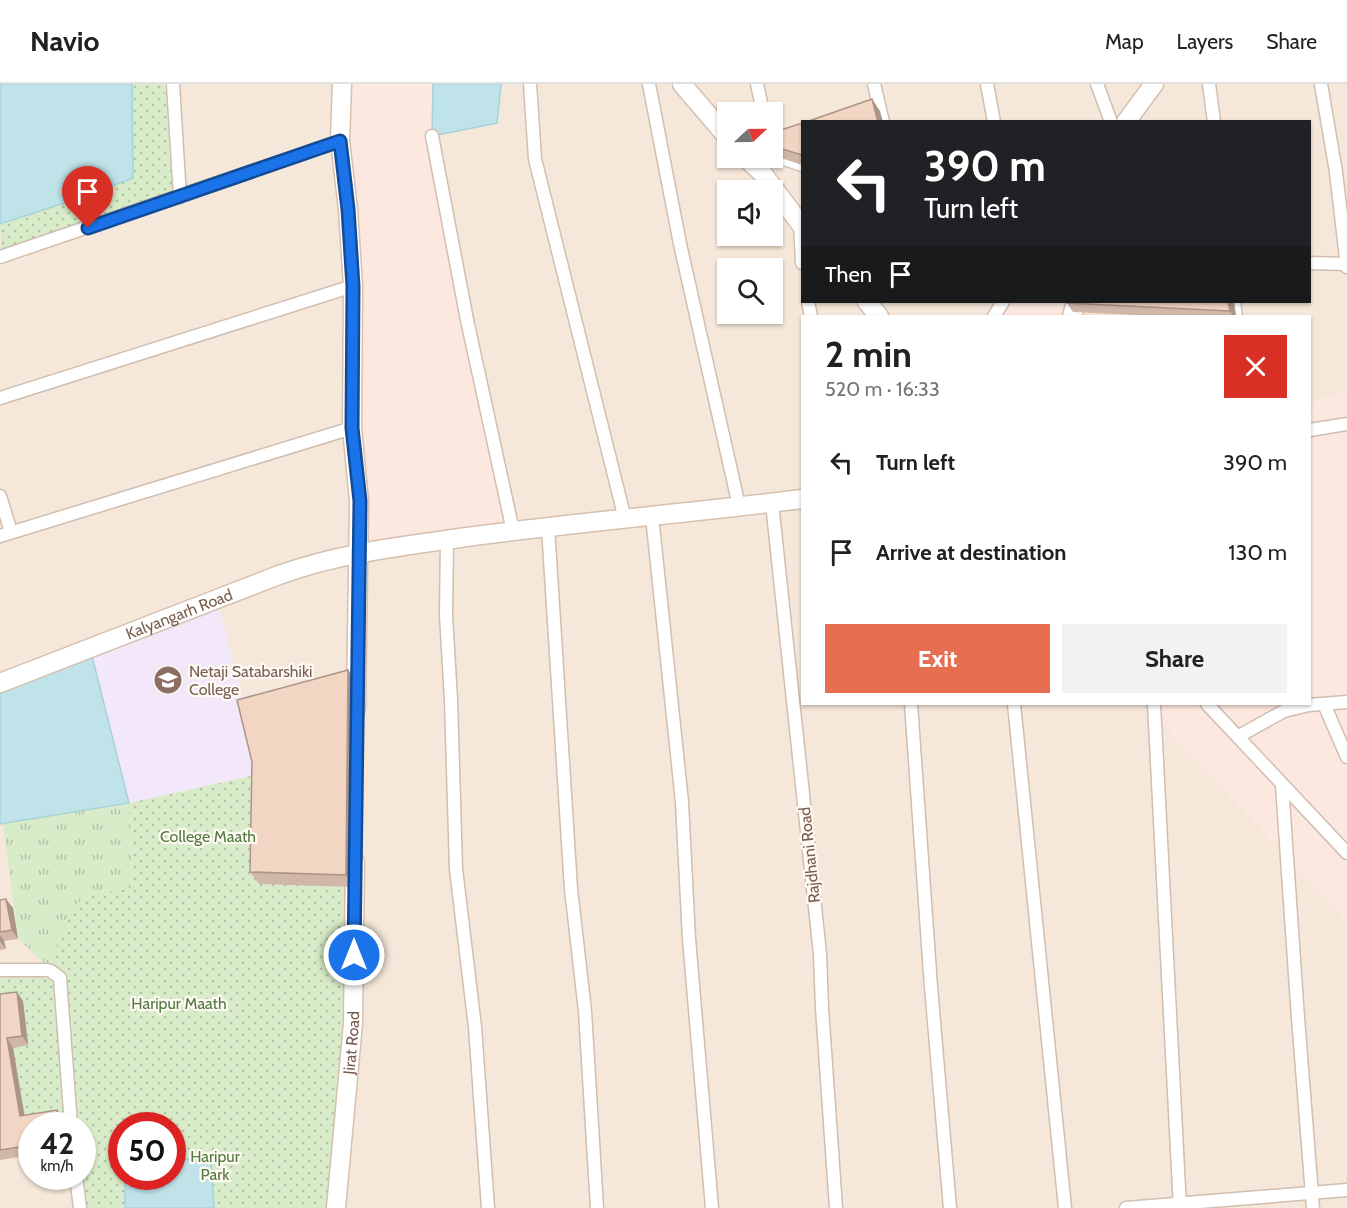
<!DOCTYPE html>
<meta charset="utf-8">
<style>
body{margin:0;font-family:Cabin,sans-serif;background:#f2f2f2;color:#202124;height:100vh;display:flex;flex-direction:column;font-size:22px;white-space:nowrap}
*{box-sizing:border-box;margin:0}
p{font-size:20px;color:#757577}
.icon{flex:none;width:33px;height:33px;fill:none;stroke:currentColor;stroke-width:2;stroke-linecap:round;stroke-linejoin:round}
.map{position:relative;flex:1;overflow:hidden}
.sheet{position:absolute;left:801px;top:231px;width:510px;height:390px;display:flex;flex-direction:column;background:#fff;border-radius:0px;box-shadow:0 2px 4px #0004}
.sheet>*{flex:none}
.hud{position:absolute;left:801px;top:36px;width:510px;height:183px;border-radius:0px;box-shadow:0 2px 4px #0004;background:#202124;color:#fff;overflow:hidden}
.needle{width:39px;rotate:68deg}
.tools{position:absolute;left:717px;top:18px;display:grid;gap:12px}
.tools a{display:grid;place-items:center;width:66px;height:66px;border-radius:0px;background:#fff;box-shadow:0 2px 4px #0004;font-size:30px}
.speed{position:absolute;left:18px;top:1028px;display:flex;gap:12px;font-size:30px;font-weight:700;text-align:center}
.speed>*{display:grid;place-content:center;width:78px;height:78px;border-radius:50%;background:#fff;box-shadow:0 2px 4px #0004;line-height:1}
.speed small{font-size:15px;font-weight:400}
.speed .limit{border:9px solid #d22;background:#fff;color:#111}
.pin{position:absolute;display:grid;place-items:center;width:51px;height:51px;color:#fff;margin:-62px -26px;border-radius:50% 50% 50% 0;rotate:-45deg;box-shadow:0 0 6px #0007}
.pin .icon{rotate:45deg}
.me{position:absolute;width:66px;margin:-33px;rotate:0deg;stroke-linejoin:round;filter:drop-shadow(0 0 4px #0008)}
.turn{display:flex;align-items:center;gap:21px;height:126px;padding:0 24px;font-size:27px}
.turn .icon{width:78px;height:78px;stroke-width:2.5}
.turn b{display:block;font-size:42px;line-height:51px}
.then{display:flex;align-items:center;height:57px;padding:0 24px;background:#0003;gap:12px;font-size:22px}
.round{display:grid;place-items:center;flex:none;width:63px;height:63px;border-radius:0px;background:#f2f2f2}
.summary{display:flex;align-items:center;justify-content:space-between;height:102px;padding:0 24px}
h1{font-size:36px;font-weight:800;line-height:45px}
.action{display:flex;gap:12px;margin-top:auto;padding:12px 24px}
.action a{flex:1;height:69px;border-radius:0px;background:#e76f51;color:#fff;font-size:24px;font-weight:800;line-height:69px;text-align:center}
.action a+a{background:#f2f2f2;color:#202124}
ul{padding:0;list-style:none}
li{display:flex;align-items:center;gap:18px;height:90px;padding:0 24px}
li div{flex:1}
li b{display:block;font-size:22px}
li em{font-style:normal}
header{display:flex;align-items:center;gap:36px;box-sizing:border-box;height:84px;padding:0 30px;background:#fff;border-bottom:2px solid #e0e0e0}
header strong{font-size:28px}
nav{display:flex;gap:33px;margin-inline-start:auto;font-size:21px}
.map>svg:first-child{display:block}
.residential{fill:#f5e8da;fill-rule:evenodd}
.commercial{fill:#fde8e0}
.education{fill:#f3e8fa}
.grass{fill:url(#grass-tufts)}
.park{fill:url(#park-dots);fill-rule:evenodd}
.water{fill:#bfe3e8;stroke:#a5d3da;stroke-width:1.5}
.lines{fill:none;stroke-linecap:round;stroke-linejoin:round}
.street-casing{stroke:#d1beb0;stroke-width:15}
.secondary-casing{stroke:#d6c0b0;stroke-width:21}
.street{stroke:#fff;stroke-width:12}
.secondary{stroke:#fff;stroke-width:18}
.wall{fill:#d1b7a8}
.shaded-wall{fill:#aa9588}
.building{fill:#f3d5c3;stroke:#aa9588;stroke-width:1.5}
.route-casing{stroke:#114b97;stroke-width:15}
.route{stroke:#1a73e8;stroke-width:10}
.labels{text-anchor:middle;stroke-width:4.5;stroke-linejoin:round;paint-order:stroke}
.street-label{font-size:16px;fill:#7a5c4d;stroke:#fffaf3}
.education-label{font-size:16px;fill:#785e54;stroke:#fffaf3;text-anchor:start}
.park-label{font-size:16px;fill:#537a41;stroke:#fffaf3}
</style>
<header>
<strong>Navio</strong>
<nav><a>Map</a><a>Layers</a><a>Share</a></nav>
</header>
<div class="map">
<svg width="1347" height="1124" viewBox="0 0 1347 1124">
<defs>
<pattern id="grass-tufts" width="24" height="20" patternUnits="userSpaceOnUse" patternTransform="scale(1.5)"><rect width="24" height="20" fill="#d8ecc9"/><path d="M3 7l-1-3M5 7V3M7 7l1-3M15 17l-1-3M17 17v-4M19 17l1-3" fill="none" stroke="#b4c2a5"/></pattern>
<pattern id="park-dots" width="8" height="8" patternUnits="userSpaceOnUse" patternTransform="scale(1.5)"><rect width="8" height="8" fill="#d8ecc9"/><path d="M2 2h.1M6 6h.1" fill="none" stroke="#b4c2a5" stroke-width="1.8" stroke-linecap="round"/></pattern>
</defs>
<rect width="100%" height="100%" fill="#fdf6ec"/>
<!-- residential -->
<path class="residential" d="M0,0H1347V1124H0ZM728,28H772V74H728ZM802,38H1310V218H802ZM728,106H772V152H728ZM728,184H772V230H728ZM802,232H1310V620H802ZM32,1041H82V1092H32ZM122,1041H172V1092H122Z"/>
<!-- commercial -->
<g class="commercial">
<polygon points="341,0 433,0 432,52 513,447 359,469"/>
<polygon points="1003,218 1076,218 1072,232 994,232"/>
<polygon points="1347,308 1347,848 1346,837 1180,659 1147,620 1310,620 1310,318"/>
</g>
<!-- education -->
<polygon class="education" points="217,514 261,690 129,719 90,564"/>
<!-- grass -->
<polygon class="grass" points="129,719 132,804 100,809 67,835 53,875 56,890 18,855 3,740"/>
<!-- park -->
<g class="park">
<polygon points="132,0 165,0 173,113 2,172 0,140 80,114 133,94"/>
<path d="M261,690L354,803L336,1124H80L76,1092H82V1041H71L70,1035L26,1042L13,964L0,920V886L55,889C52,872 55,869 61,853C65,843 66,831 74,823C87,808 113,807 132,804L129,719ZM122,1041H172V1092H122Z"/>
</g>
<!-- water -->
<g class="water">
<polygon points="0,0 132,0 133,94 80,114 0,140"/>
<polygon points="433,0 501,0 497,39 432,52"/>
<polygon points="90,564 129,719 0,740 0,599"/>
<polygon points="173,1075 211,1076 214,1124 125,1124 125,1092 172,1092"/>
</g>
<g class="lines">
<!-- street casing -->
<g class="street-casing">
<g id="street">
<polyline points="173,0 180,113"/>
<polyline points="530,0 535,75 625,435"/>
<polyline points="649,0 680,160 739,422"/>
<polyline points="757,0 763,28"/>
<polyline points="874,0 883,38"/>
<polyline points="987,0 994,38"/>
<polyline points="1097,0 1111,38"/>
<polyline points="1209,0 1214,38"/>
<polyline points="1321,0 1336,88 1347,183"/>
<polyline points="432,52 467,236 513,447"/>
<polyline points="772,71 802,81"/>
<polyline points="800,138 802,179"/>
<polyline points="0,173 340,57"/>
<polyline points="1310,179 1347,180"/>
<polyline points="808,218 811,232"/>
<polyline points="1234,218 1236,232"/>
<polyline points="994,232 1003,218"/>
<polyline points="0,314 353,202"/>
<polyline points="1310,346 1347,340"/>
<polyline points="0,412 11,448"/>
<polyline points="772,419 820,870 822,924 836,1124"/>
<polyline points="652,432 682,718 689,855 712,1124"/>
<polyline points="548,443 571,805 585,927 597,1124"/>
<polyline points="0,452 352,344"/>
<polyline points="447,456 446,531 451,616 456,785 475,943 488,1124"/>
<polyline points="911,620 931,903 950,1124"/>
<polyline points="1014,620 1065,1124"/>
<polyline points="1154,620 1180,1124"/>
<polyline points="1207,620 1347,769"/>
<polyline points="1324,620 1347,673"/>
<polyline points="1239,652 1284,627 1309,621 1347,618"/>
<polyline points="1282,701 1298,934 1313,1124"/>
<polyline points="0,886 47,886 51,887 60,894 71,1041"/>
<polyline points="76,1092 80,1124"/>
<polyline points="1126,1124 1347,1106"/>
</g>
</g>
<!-- secondary casing -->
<g class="secondary-casing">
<g id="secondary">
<polyline points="342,0 340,57 348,125 353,202 352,344 359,417 356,624"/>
<polyline points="682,0 728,54"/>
<polyline points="1126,38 1154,0"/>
<polyline points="746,74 763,90 802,142"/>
<polyline points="867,218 879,232"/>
<polyline points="1072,232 1076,218"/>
<path id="s1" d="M0,599L279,491C340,469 403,462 467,453C578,438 691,429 802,415"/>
<path id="s2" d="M336,1124L353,939L355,778"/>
</g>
</g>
<!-- street -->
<use href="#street" class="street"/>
<!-- secondary -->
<use href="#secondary" class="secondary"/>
</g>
<!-- wall -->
<g class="wall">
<polygon points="802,39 802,81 772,71 772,49"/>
<polygon points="1067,218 1234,218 1236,232 1158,232 1073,228 1067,219"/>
<polygon points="348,586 357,598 354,803 259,800 250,788"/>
<polygon points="0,816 13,824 18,855 4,857 6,865 0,866"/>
<polygon points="0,910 23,917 28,961 13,964 25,1032 64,1035 65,1041 32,1041 32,1071 0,1076"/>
</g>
<!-- shaded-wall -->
<g class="shaded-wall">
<polygon points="872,15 880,27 883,38 878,38"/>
<polygon points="1228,218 1234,218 1236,232 1233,232 1230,227"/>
<polygon points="348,586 357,598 354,803 346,791"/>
<polygon points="6,815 13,824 18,855 12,846"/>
<polygon points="0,851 4,857 6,865 0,857"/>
<polygon points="17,908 23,917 28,961 22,952"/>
<polygon points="7,954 13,964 26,1042 20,1032"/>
<polygon points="57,1026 64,1035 65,1041 60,1041"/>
</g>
<!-- building -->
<g class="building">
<polygon points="872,15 878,38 806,38"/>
<polygon points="802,39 802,71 772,62 772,49"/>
<polygon points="1067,218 1228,218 1230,227 1067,219"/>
<polygon points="348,586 346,791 250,788 252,678 237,616"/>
<polygon points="6,815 12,846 0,848 0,816"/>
<polygon points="17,908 22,952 7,954 20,1032 57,1026 60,1041 32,1041 32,1061 0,1066 0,910"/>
</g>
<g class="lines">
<!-- route casing -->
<g class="route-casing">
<polyline id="route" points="88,144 340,57 348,125 353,202 352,344 360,417 354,871"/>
</g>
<!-- route -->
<use href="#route" class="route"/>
</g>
<!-- icons -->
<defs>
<g id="university-disc" transform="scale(1.5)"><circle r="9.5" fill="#8d6e63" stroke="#fffaf3"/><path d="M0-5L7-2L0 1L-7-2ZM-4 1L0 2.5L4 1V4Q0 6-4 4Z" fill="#fff"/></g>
</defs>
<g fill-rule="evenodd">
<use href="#university-disc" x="168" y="596"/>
</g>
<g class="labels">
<!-- street labels -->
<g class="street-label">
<text dy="6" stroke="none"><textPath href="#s1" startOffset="192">Kalyangarh Road</textPath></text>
<text transform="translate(809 771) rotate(-96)" y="6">Rajdhani Road</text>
<text dy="6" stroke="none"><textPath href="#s2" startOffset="166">Jirat Road</textPath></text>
</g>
<!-- education labels -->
<g class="education-label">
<text x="189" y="593">Netaji Satabarshiki<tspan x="189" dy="18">College</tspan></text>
</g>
<!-- park labels -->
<g class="park-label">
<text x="208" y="758">College Maath</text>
<text x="179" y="925">Haripur Maath</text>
<text x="215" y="1078">Haripur<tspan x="215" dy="18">Park</tspan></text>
</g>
</g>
</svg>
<div class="tools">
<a><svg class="needle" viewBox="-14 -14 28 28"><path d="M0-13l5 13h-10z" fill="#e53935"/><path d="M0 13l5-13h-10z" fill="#757577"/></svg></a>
<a><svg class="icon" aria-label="sound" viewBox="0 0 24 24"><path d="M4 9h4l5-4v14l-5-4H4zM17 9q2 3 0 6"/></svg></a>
<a><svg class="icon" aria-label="search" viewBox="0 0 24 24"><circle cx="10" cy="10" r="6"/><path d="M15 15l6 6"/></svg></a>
</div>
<div class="speed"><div>42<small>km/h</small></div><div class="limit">50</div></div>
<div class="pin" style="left:88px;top:144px;background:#d93025"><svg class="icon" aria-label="arrive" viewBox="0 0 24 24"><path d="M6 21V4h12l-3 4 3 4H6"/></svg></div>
<svg class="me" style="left:354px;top:871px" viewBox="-20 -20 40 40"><circle r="17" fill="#1a73e8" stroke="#fff" stroke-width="3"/><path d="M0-11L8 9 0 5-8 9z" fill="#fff"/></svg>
<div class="hud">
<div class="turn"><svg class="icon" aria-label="left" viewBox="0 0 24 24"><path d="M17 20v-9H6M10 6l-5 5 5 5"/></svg><div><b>390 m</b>Turn left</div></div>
<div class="then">Then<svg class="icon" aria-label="arrive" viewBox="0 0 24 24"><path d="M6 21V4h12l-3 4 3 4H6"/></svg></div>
</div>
<section class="sheet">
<div class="summary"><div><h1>2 min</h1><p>520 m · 16:33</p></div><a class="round" style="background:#d93025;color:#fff"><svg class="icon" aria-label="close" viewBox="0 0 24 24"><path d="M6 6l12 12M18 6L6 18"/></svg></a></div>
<ul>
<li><svg class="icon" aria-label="left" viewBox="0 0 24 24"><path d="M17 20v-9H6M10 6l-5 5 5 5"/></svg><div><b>Turn left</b></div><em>390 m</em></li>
<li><svg class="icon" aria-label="arrive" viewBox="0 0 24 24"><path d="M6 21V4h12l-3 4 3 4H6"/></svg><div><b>Arrive at destination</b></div><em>130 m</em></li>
</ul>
<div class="action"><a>Exit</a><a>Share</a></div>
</section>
</div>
